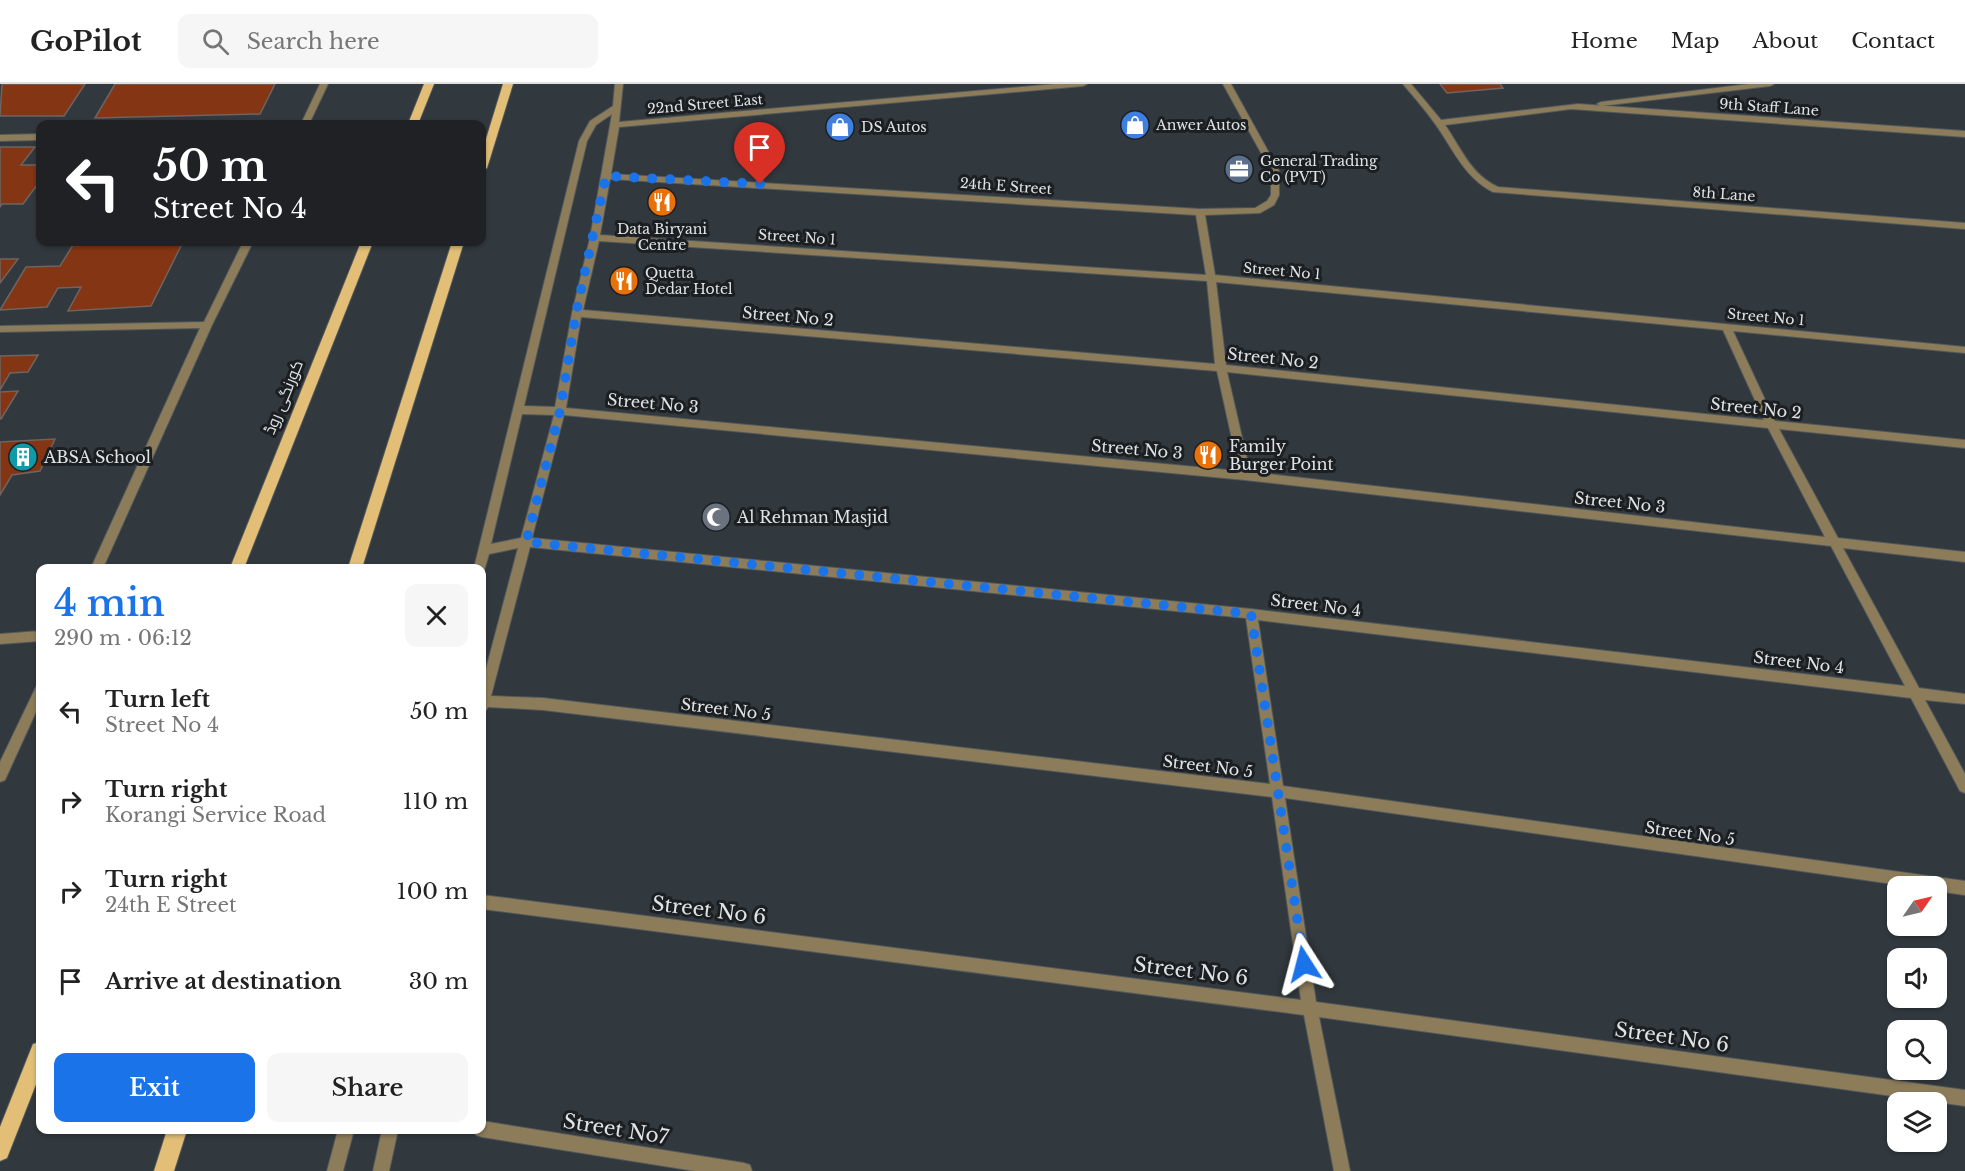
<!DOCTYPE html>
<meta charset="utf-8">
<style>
body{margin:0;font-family:"Libre Baskerville",Cairo,serif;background:#f6f6f6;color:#222;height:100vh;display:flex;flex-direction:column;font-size:22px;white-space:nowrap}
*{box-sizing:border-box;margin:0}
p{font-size:20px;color:#767676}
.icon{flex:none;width:33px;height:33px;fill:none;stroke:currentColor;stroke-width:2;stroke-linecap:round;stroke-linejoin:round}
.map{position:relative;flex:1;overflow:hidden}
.sheet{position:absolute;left:36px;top:480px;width:450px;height:570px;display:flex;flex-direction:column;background:#fff;border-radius:12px;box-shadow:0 2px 4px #0004}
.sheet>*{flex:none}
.banner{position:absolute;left:36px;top:36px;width:450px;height:126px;border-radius:12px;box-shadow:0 2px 4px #0004;background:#202124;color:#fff;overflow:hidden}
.needle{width:39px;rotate:56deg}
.fabs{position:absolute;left:1887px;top:792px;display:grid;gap:12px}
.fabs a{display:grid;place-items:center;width:60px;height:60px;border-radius:12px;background:#fff;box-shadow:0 2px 4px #0004;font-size:30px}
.pin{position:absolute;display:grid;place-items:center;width:51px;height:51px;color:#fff;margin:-62px -26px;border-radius:50% 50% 50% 0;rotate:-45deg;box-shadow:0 0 6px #0007}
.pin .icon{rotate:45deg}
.me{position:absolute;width:66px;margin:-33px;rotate:351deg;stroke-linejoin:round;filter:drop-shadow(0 0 4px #0008)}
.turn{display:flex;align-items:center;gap:21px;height:126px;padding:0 18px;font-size:27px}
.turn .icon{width:78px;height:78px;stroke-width:2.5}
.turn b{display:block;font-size:42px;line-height:51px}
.round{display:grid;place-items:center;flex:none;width:63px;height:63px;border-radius:12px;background:#f6f6f6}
.head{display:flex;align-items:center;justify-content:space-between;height:102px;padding:0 18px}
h1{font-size:36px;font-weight:600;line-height:45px;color:#1a73e8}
.cta{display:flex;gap:12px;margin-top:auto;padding:12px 18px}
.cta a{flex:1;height:69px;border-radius:12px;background:#1a73e8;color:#fff;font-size:24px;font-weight:600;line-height:69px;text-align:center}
.cta a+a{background:#f6f6f6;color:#222}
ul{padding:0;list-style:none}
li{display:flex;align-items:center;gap:18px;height:90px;padding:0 18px}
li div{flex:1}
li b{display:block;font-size:22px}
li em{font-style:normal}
header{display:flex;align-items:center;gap:36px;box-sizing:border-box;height:84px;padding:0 30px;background:#fff;border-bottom:2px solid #e0e0e0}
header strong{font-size:28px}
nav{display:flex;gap:33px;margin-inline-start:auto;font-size:21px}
.search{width:420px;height:54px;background:#f6f6f6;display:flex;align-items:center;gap:15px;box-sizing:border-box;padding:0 21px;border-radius:12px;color:#767676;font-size:22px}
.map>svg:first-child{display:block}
.building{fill:#843513;stroke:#6e6461;stroke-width:1.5}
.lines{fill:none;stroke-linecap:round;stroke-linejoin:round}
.street-casing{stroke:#51585c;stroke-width:2}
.primary-casing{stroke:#51585c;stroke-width:2}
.street{fill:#8d7c5a;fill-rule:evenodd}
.primary{fill:#e3be76;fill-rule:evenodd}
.route{stroke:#1a73e8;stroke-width:10;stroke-dasharray:0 18}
.labels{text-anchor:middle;stroke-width:6;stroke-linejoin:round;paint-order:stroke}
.far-street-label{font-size:14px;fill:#dfe3e6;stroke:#1c1f22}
.far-poi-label{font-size:14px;fill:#dfe3e6;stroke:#1c1f22;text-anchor:start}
.street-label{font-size:16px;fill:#dfe3e6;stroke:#1c1f22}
.poi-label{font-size:16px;fill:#dfe3e6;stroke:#1c1f22;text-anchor:start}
.near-street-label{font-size:20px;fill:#dfe3e6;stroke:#1c1f22}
</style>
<header>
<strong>GoPilot</strong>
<div class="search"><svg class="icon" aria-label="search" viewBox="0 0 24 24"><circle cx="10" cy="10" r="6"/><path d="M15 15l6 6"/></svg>Search here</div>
<nav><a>Home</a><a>Map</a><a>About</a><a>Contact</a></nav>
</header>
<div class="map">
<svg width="1965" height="1087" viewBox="0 0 1965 1087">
<rect width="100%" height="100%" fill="#32393e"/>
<!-- building -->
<g class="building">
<polygon points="2,0 85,0 64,32 0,32"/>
<polygon points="115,0 275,0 260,30 95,34"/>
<polygon points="1440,0 1500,0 1503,4 1447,9"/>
<polygon points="0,63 35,63 21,81 40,81 40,101 37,101 23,120 2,120 0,123"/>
<polygon points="95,158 183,158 151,222 68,227 81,203 58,204 47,223 0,226 26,183 60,182 73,161 94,160"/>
<polygon points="0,175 18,175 0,199"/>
<polygon points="38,271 28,288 10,289 0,306 0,272"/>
<polygon points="18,307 1,335 0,335 0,308"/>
<polygon points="55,355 40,387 12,391 0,411 0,358"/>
</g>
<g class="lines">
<!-- street casing -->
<g class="street-casing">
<g id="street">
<polygon points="320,0 328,0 309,40 301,40"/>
<path d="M615,0H623L619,38L1055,0H1087L1083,2L619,43L611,90L1200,125L1255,124L1267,117L1271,111V87L1223,0H1231L1279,87V111L1274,121L1260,129L1205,131L1215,191L1965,263V269L1733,247L1775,337L1965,356V364L1779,345L1838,454L1965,468V478L1843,464L1919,604L1965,610V620L1925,616L1965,690V709L1960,707L1911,614L1258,536L1283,702L1965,797V811L1936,807V802H1907L1285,714L1316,918L1965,1006V1022L1319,933L1350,1087H1334L1304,931L482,825V811L1301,916L1272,713L543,626L488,623L486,626L482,627V600L518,464L489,470L484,487L482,488V484H474L579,57L590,37L613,22ZM612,30L590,154L572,229L555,323L524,322L587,57L596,41ZM610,95L1196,131L1206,191L600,151ZM599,157L1207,197L1215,280L583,226ZM1216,198L1723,246L1764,336L1226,281ZM581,233L1217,287L1239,387L566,324ZM1227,288L1768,344L1825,453L1250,388ZM522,330L554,331L521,454L491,460ZM564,331L1245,396L1831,462L1905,602L1251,525L532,454ZM530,463L1246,534L1270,700L543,614L491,612Z"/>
<path d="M1403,0H1411L1441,36L1578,20L1965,47V53L1571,25L1445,41C1461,64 1471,91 1498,103L1965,139V145L1493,108C1463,93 1452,62 1433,37C1424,24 1413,12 1403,0Z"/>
<polygon points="1749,0 1774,0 1770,2 1601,22 1597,20 1601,18"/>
<polygon points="40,50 40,56 0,57 0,51"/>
<polygon points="243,158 253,158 212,241 103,484 91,484 200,244 0,248 0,242 204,238"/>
<polygon points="40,547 40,557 0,560 0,550"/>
<polygon points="40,602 40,619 5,696 0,698 0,678 36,603"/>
<polygon points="482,1037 744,1079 750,1081 752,1087 695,1087 482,1053 476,1051 474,1046 482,1046"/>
<polygon points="338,1046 354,1046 343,1087 327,1087"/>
<polygon points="382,1046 398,1046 389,1087 373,1087"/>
</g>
</g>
<!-- primary casing -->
<g class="primary-casing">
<g id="primary">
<polygon points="424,0 434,0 418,40 408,40"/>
<polygon points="503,0 513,0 487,84 482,87 482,68"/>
<polygon points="361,158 373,158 244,484 230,484"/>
<polygon points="452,158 464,158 362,484 348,484"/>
<polygon points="40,958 40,990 7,1074 0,1077 0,1043 33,960"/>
<polygon points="167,1046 187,1046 174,1087 154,1087"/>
</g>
</g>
<!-- street -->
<use href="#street" class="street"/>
<!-- primary -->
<use href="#primary" class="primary"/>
</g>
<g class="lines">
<!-- route -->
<polyline class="route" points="760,100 606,92 576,229 560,327 526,458 1251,530 1304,880"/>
</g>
<!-- icons -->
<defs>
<g id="shop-disc" transform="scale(1.5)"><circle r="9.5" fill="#3f7fe0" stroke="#1c1f22"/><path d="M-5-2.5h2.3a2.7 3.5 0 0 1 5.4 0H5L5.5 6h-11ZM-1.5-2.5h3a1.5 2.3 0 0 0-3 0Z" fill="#fff"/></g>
<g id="office-disc" transform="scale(1.5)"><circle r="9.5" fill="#5c6f8a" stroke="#1c1f22"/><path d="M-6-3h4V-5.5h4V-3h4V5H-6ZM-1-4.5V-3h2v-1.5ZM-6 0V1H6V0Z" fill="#fff"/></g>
<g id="restaurant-disc" transform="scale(1.5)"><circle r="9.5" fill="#e8710a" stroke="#1c1f22"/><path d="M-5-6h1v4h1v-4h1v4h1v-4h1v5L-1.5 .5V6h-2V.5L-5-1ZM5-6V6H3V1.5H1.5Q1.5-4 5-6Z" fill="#fff"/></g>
<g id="building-disc" transform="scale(1.5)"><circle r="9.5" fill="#0f9aa8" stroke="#1c1f22"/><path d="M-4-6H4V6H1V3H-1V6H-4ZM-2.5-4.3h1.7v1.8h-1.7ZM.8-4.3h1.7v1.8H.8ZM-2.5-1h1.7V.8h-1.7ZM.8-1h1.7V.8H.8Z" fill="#fff"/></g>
<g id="mosque-disc" transform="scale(1.5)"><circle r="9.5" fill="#6b7280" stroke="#1c1f22"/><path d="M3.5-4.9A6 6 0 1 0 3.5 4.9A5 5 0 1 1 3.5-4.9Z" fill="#fff"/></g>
</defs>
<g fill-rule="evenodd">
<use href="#shop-disc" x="1135" y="41"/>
<use href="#shop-disc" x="840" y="43"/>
<use href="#office-disc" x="1239" y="85"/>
<use href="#restaurant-disc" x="662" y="118"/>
<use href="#restaurant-disc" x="624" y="197"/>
<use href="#restaurant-disc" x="1208" y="371"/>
<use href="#building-disc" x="23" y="373"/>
<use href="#mosque-disc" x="716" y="433"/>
</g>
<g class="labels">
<!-- far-street labels -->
<g class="far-street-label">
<text transform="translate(705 20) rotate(-5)" y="5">22nd Street East</text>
<text transform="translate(1769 23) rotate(4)" y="5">9th Staff Lane</text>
<text transform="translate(1006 102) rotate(4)" y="5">24th E Street</text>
<text transform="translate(1724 110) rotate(4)" y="5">8th Lane</text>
<text transform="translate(797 153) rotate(4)" y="5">Street No 1</text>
<text transform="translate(1282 187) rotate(5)" y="5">Street No 1</text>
<text transform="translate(1766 233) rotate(5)" y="5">Street No 1</text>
</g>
<!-- far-poi labels -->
<g class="far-poi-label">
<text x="1156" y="46">Anwer Autos</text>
<text x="861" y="48">DS Autos</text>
<text x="1260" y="82">General Trading<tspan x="1260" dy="16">Co (PVT)</tspan></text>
<text x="662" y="150" text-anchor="middle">Data Biryani<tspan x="662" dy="16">Centre</tspan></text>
<text x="645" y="194">Quetta<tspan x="645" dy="16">Dedar Hotel</tspan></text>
</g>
<!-- street labels -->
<g class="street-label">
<text transform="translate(788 232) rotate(5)" y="6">Street No 2</text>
<text transform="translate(1273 274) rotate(6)" y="6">Street No 2</text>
<text transform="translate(283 313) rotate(-68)" y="6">کورنگی روڈ</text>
<text transform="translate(653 319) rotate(5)" y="6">Street No 3</text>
<text transform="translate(1756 324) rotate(6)" y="6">Street No 2</text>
<text transform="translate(1137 365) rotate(5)" y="6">Street No 3</text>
<text transform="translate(1620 418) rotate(6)" y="6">Street No 3</text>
<text transform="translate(1316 521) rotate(7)" y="6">Street No 4</text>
<text transform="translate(1799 578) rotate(7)" y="6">Street No 4</text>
<text transform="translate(726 625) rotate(7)" y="6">Street No 5</text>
<text transform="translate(1208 682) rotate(7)" y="6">Street No 5</text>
<text transform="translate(1690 749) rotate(8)" y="6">Street No 5</text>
</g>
<!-- poi labels -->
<g class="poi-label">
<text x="1229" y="368">Family<tspan x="1229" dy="18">Burger Point</tspan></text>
<text x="44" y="379">ABSA School</text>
<text x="737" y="439">Al Rehman Masjid</text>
</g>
<!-- near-street labels -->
<g class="near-street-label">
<text transform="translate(709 826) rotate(7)" y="7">Street No 6</text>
<text transform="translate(1191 887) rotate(7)" y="7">Street No 6</text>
<text transform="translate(1672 953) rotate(8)" y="7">Street No 6</text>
<text transform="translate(616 1045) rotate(9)" y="7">Street No7</text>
</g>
</g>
</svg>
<div class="fabs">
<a><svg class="needle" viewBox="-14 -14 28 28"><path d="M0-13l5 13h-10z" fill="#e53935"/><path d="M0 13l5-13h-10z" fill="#767676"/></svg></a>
<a><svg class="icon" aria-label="sound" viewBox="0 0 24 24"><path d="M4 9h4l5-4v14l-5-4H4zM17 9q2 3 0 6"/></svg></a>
<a><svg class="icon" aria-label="search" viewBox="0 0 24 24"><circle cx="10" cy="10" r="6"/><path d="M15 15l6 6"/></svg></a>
<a><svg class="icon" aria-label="layers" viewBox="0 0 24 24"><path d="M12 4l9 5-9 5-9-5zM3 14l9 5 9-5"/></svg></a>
</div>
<div class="pin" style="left:760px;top:100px;background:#d93025"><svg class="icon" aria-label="arrive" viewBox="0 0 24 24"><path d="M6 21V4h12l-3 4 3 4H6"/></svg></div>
<svg class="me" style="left:1304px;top:880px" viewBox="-20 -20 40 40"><path d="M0-17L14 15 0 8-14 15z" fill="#1a73e8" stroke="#fff" stroke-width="4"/></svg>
<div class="banner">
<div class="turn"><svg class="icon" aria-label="left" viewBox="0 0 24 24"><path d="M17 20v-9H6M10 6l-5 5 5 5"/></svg><div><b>50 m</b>Street No 4</div></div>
</div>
<section class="sheet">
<div class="head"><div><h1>4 min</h1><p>290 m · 06:12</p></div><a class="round"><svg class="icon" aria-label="close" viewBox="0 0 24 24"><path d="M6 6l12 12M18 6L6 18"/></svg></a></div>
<ul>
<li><svg class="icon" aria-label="left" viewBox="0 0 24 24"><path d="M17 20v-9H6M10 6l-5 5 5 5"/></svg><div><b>Turn left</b><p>Street No 4</p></div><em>50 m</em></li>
<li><svg class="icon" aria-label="right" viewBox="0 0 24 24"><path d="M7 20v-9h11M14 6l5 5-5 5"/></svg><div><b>Turn right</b><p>Korangi Service Road</p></div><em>110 m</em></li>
<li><svg class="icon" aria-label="right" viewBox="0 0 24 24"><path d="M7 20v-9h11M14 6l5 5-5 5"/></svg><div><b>Turn right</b><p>24th E Street</p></div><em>100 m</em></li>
<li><svg class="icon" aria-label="arrive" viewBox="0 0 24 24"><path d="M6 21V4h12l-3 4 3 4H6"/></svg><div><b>Arrive at destination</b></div><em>30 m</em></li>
</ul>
<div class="cta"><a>Exit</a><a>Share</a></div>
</section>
</div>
